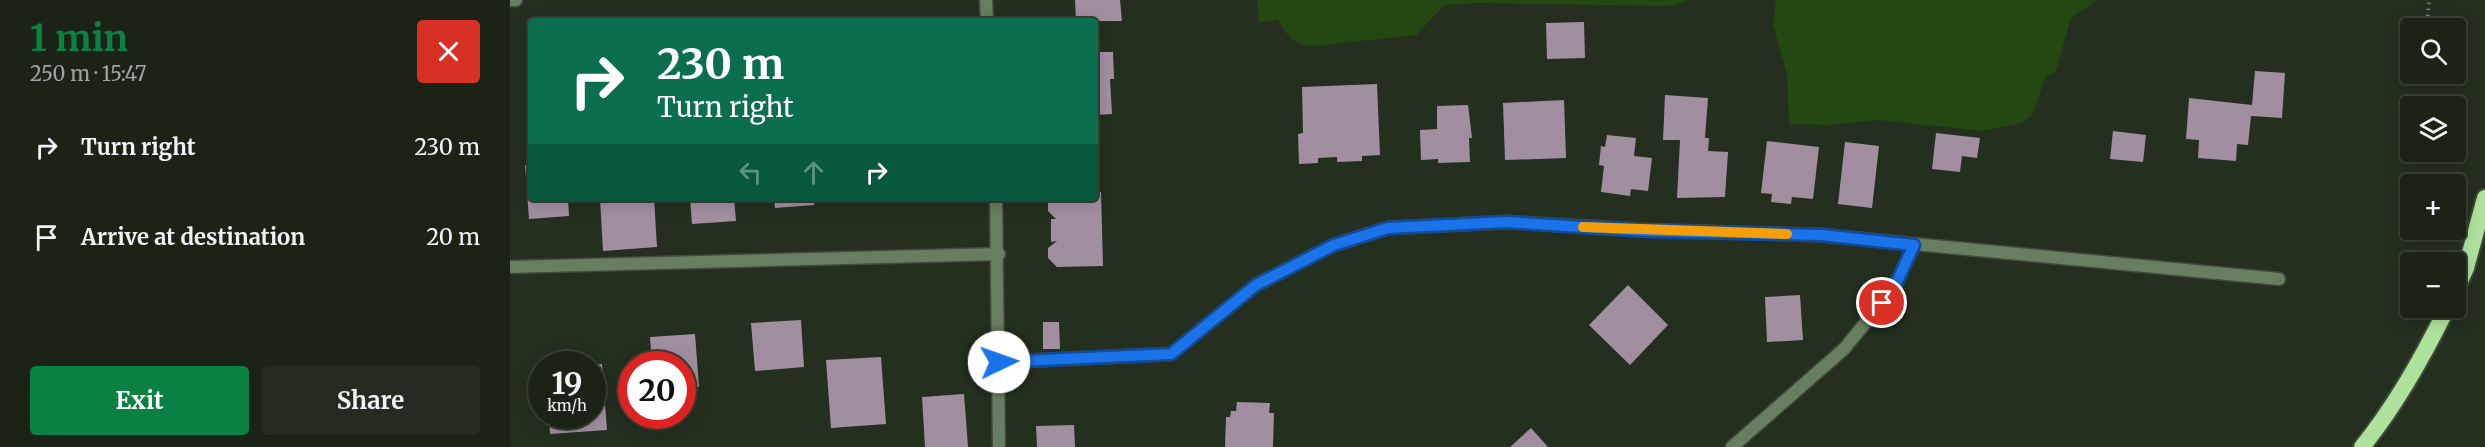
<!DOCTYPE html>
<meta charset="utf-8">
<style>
body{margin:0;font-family:Merriweather,serif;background:#242b20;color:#f1f3f6;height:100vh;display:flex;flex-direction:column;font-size:22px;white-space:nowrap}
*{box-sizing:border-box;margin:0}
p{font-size:20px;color:#a0a4a1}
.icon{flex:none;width:33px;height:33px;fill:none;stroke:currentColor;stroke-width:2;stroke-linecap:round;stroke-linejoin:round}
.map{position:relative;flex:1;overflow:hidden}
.details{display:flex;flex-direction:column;background:#1b2317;width:510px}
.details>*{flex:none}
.banner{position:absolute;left:18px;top:18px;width:570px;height:183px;border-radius:6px;box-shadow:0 3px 15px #0003,0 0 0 2px #394036;background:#0b6e4f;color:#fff;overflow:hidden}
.controls{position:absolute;left:1890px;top:18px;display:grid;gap:12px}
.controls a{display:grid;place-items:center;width:66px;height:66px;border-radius:6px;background:#1b2317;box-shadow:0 3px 15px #0003,0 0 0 2px #394036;font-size:30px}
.speed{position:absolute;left:18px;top:351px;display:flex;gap:12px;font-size:30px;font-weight:700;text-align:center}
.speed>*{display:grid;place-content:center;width:78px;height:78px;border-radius:50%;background:#1b2317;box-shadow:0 3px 15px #0003,0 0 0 2px #394036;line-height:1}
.speed small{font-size:15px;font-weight:400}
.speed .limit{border:9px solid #d22;background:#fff;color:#111}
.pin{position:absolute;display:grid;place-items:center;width:51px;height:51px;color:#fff;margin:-26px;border:3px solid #fff;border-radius:50%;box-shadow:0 2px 6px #0007}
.me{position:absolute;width:66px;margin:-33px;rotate:87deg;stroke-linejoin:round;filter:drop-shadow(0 0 4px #0008)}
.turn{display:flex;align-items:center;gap:21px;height:126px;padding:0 30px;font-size:27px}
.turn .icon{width:78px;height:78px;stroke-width:2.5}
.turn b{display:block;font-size:42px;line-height:51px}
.lanes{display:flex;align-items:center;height:57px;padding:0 30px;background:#0003;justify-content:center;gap:30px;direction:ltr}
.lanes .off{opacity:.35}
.round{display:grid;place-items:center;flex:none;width:63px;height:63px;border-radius:6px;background:#242b20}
.head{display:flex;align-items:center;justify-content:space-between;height:102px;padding:0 30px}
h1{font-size:36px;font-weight:700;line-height:45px;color:#0b8043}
.primary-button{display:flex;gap:12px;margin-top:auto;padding:12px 30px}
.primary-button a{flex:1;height:69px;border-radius:6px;background:#0b8043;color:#fff;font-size:24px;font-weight:700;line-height:69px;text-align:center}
.primary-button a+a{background:#242b20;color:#f1f3f6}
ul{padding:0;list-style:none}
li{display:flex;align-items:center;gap:18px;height:90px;padding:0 30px}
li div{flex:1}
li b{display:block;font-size:22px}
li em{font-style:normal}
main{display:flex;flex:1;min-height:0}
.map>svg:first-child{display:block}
.green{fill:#234811}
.building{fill:#a18fa0}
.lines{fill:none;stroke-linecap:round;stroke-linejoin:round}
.service-casing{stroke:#3f4a3a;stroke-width:15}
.minor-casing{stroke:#3f4a3a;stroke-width:15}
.trunk-casing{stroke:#3f4a3a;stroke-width:20}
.path{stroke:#727c6e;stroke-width:4;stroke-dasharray:1.5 4.5;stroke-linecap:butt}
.service{stroke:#687e60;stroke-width:12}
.minor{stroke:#687e60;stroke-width:12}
.trunk{stroke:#aee29c;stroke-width:16}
.route-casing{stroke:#114b97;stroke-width:15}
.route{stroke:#1a73e8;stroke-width:10}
.slow{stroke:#f59e0b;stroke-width:10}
</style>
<main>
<section class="details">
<div class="head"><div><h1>1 min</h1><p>250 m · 15:47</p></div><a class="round" style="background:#d93025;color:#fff"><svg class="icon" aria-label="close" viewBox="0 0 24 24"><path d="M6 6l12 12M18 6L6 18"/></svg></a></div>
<ul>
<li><svg class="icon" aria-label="right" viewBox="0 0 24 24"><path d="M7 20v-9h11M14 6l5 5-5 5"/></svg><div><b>Turn right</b></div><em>230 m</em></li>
<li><svg class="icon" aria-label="arrive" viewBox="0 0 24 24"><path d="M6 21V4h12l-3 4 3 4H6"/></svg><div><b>Arrive at destination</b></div><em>20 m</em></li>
</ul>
<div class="primary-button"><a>Exit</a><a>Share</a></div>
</section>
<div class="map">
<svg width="1975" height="447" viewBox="0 0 1975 447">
<rect width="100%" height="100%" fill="#242f1f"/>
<!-- green -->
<g class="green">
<path d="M747,0H1180L1162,6L967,3L935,5L906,35L803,46C783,45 778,36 768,20L749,22Z"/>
<polygon points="1263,0 1587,0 1561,18 1546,71 1535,78 1522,116 1511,123 1473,131 1368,120 1319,125 1279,124 1277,74 1263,25 1266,2"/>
</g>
<!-- building -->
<g class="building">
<polygon points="565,0 610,0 612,21 566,21"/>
<polygon points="1074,22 1075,58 1037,59 1036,23"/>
<polygon points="585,52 603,52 604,79 600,79 602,114 585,115"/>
<polygon points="1745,71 1775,73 1772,118 1741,116 1738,145 1727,144 1726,161 1688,158 1689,140 1676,139 1679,98 1742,105"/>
<polygon points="867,84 870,155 852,156 852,161 827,162 827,157 808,158 808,163 789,164 788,134 793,133 792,87"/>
<polygon points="1155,95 1198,98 1195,138 1199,138 1198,151 1218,152 1215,197 1167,198 1170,140 1153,140"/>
<polygon points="1054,100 1056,158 995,160 993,103"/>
<polygon points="958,105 962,138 959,138 960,162 928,163 928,159 911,160 910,130 927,129 927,106"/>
<polygon points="1603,131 1636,135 1633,162 1600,159"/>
<polygon points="1426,133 1470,138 1467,158 1452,156 1450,172 1422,169"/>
<polygon points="1097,135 1126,138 1124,156 1142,158 1138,191 1121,189 1120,196 1091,192 1094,166 1089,165 1091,146 1095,147"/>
<polygon points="1257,141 1309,147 1303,199 1282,197 1281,204 1261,202 1262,194 1251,193"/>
<polygon points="1335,142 1369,146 1362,208 1328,204"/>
<polygon points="15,165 21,165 21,198 58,198 59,216 19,219"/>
<polygon points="585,192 591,192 593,266 547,267 538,258 538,248 547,241 541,242 541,219 546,219 538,211 538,200 585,198"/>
<polygon points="90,198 144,198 147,247 93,251"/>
<polygon points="180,198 224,198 226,221 182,224"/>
<polygon points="264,198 304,198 304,205 265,208"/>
<polygon points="1118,285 1158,325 1120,365 1079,325"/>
<polygon points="1290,295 1293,340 1257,342 1255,297"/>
<polygon points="291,320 294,367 245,371 241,323"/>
<polygon points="533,322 549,322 550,349 533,349"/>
<polygon points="185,334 189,387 172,388 172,364 142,364 140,337"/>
<polygon points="371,357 376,424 321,428 316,360"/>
<polygon points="92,364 97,430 40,434 39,416 82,416 82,365"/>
<polygon points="454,394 458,447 415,447 412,397"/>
<polygon points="727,402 760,403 759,413 764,413 763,447 715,447 716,417 720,417 721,411 726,411"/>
<polygon points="564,425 565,447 527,447 526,426"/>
<polygon points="1021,428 1038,447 1000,447"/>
</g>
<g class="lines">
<!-- service casing -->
<g class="service-casing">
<g id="service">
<polyline points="489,362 661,354 746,285 824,245 878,228 996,222 1137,230 1311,235 1769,279"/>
<polyline points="1222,447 1334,349 1384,288 1404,245"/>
</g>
</g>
<!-- minor casing -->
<g class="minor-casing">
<g id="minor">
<polyline points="0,0 6,0"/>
<polyline points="476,0 477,21"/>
<polyline points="486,198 489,447"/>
<polyline points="0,267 489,254"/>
</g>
</g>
<!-- trunk casing -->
<g class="trunk-casing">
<g id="trunk">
<polyline points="1946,290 1956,268 1975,198"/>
<path d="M1852,447C1887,404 1913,357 1937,308"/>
</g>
</g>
<!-- path -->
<polyline class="path" points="1917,28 1919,0"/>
<!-- service -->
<use href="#service" class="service"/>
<!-- minor -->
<use href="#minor" class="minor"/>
<!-- trunk -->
<use href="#trunk" class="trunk"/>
</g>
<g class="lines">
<!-- route casing -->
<g class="route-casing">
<polyline id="route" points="489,362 661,354 746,285 824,245 878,228 996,222 1137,231 1311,235 1404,245 1384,288 1372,303"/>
</g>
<!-- route -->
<use href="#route" class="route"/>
<!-- slow -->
<polyline class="slow" points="1073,227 1277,234"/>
</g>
</svg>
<div class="controls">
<a><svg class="icon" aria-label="search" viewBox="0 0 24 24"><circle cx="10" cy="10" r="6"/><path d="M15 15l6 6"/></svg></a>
<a><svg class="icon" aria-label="layers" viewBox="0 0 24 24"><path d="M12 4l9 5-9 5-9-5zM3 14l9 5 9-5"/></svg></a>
<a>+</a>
<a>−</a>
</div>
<div class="speed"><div>19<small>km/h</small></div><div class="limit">20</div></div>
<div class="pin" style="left:1372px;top:303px;background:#d93025"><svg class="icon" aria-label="arrive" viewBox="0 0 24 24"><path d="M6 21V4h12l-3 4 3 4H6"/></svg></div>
<svg class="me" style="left:489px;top:362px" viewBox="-20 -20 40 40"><circle r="19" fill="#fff"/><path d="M0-13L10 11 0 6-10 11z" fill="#1a73e8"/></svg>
<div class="banner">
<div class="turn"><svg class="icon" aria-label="right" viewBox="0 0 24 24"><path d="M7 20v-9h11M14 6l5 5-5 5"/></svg><div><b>230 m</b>Turn right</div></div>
<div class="lanes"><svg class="icon off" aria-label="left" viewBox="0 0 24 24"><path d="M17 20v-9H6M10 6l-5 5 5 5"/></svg><svg class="icon off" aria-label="ahead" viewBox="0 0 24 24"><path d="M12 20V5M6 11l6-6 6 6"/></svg><svg class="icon" aria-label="right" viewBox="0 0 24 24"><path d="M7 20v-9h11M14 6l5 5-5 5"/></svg></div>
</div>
</div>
</main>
